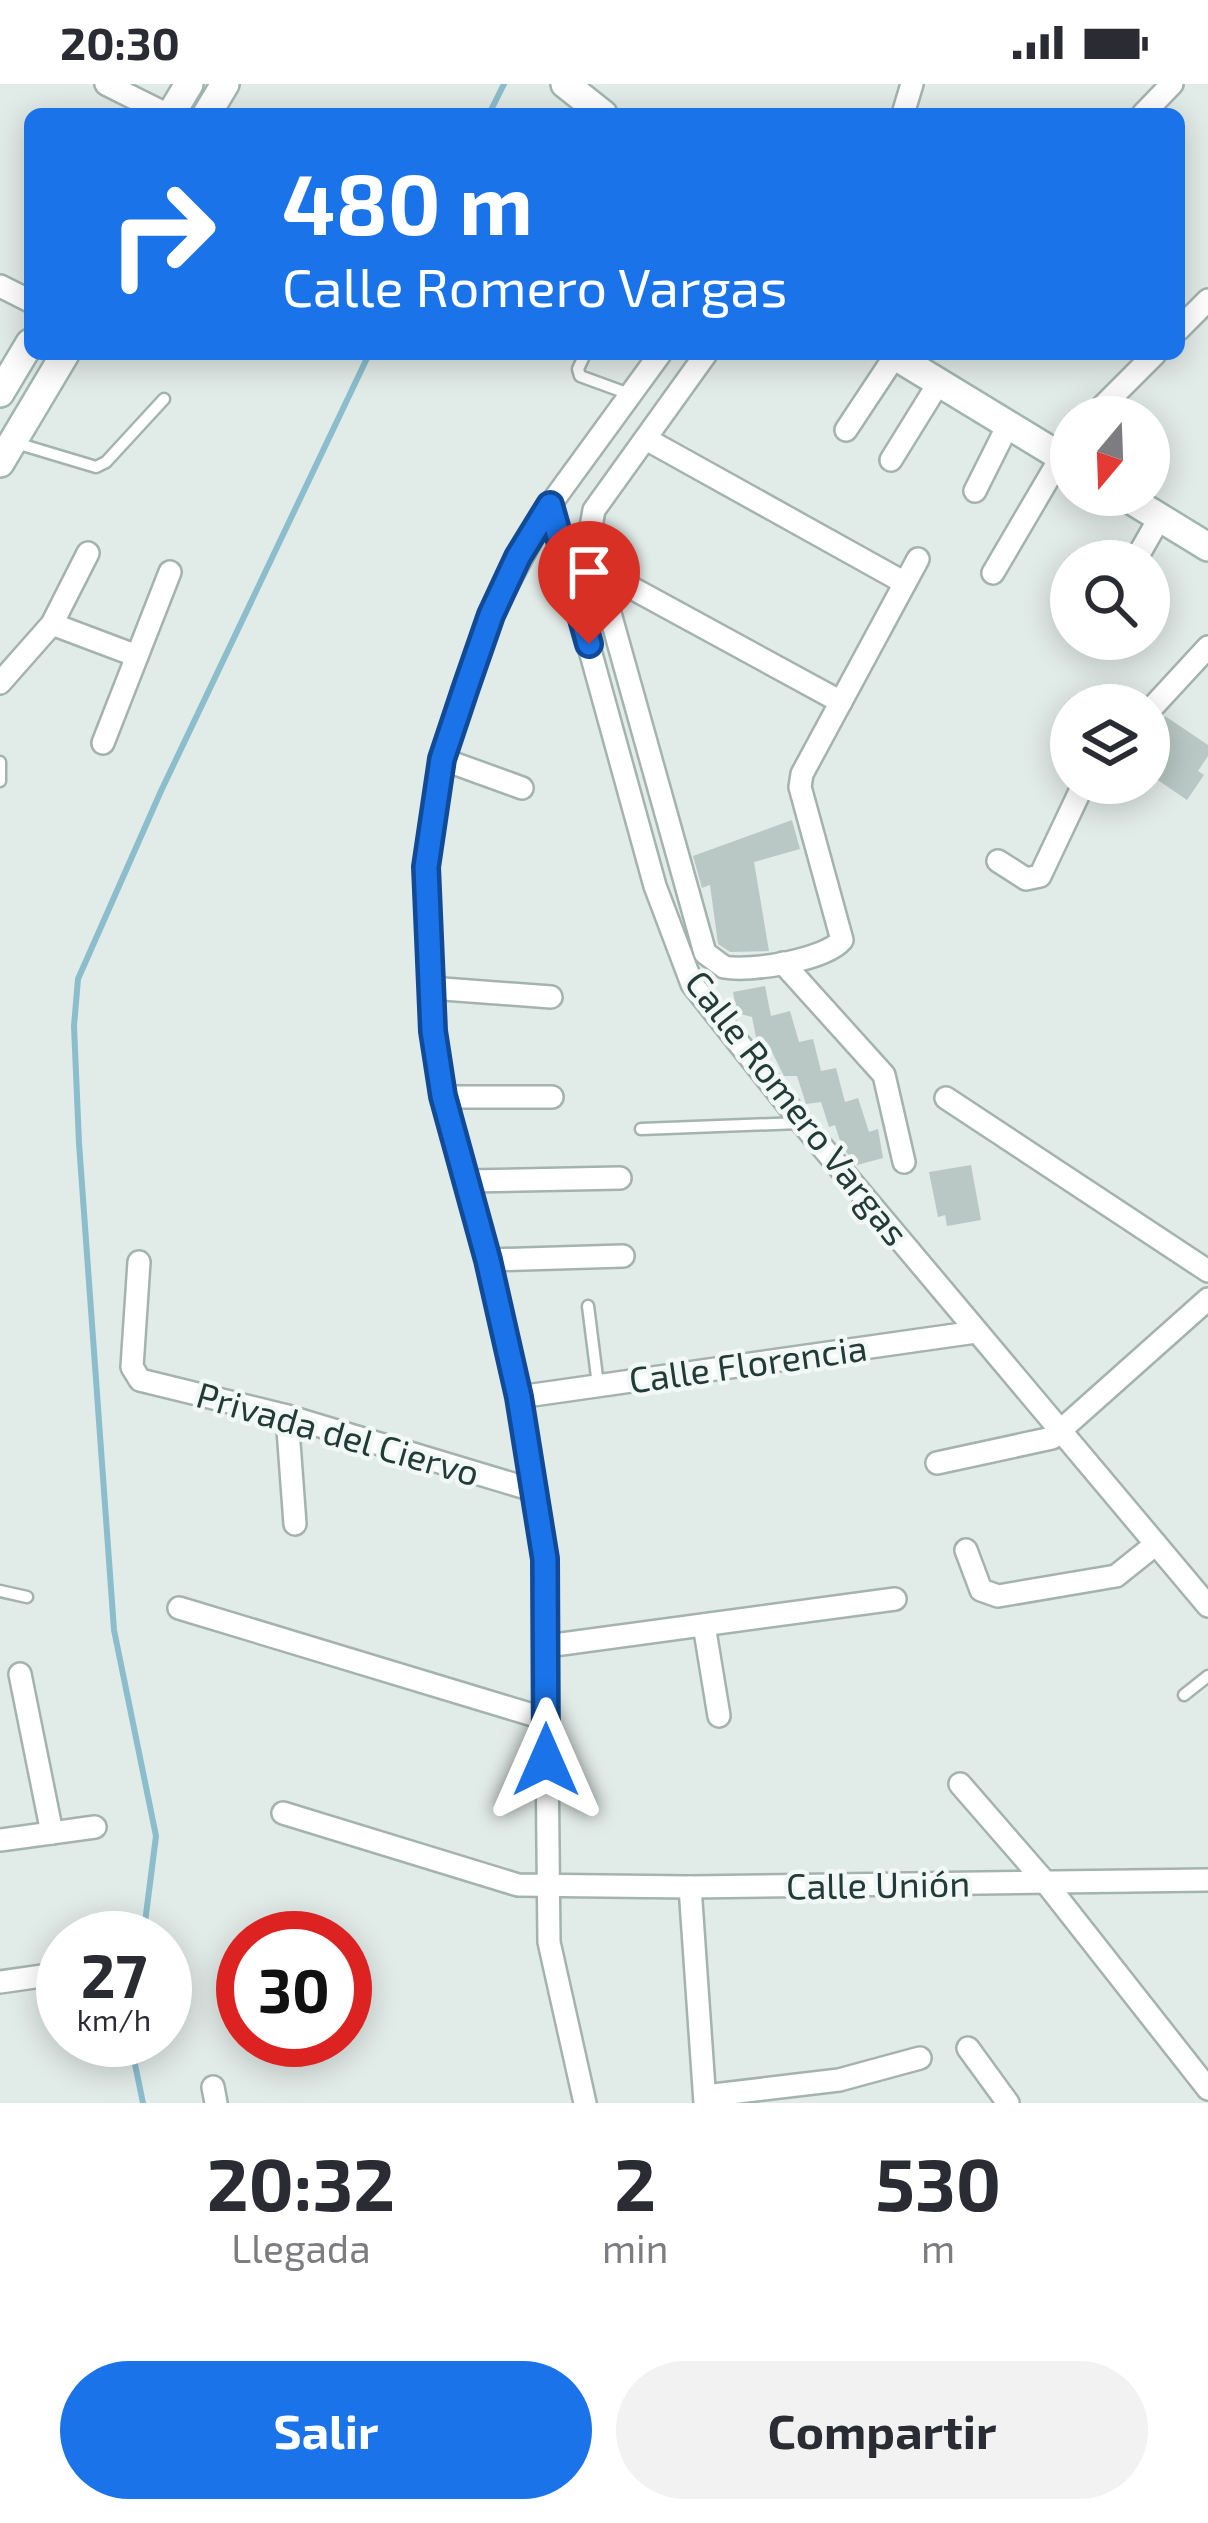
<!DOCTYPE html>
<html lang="es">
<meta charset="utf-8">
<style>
body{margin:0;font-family:"Exo 2",sans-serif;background:#f2f2f3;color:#2b2b33;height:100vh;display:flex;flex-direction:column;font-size:45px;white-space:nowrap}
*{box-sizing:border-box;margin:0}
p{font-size:39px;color:#7c7c81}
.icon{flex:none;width:66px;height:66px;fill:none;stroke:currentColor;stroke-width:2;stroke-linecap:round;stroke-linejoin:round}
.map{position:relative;height:2019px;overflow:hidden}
.drawer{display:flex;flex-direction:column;background:#fff;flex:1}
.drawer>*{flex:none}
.hud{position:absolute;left:24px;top:24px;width:1161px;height:252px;border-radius:18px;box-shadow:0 6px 30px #0003;background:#1a73e8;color:#fff;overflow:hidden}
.needle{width:78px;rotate:199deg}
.fabs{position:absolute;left:1050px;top:312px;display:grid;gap:24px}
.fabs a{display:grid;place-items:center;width:120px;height:120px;border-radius:50%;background:#fff;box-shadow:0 6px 30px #0003;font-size:60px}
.speed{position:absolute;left:36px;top:1827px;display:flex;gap:24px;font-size:60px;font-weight:700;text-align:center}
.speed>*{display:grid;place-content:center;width:156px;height:156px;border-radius:50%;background:#fff;box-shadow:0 6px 30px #0003;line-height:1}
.speed small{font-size:30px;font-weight:400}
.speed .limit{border:18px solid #d22;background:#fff;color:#111}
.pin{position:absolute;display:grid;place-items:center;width:102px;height:102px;color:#fff;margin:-123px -51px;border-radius:50% 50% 50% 0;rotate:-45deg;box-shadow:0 0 12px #0007}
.pin .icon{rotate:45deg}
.me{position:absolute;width:132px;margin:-66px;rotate:0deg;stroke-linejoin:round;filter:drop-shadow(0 0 9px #0008)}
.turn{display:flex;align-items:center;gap:42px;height:252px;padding:0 60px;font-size:54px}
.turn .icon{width:156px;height:156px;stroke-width:2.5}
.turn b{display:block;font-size:84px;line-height:102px}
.eta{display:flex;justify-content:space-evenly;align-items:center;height:204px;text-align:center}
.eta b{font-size:72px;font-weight:700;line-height:84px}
.primary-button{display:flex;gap:24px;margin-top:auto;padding:24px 60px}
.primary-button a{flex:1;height:138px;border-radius:72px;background:#1a73e8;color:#fff;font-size:48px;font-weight:700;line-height:138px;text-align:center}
.primary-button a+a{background:#f2f2f3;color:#2b2b33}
.status{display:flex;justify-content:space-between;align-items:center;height:84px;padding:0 60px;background:#fff;direction:ltr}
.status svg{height:33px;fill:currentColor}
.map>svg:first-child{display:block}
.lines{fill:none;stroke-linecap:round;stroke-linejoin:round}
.stream{stroke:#8bbdcd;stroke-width:6}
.building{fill:#b9c8c4}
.service-casing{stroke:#a4b3ae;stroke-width:15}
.minor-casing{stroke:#a4b3ae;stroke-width:26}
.secondary-casing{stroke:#a0b6b0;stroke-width:32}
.service{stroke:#fff;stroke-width:10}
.minor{stroke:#fff;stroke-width:21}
.secondary{stroke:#fff;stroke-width:27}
.route-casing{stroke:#114b97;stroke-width:30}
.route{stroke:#1a73e8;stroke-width:21}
.labels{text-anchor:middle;stroke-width:9;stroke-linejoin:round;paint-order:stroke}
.street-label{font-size:36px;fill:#223b36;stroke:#f1f8f5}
</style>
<div class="status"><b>20:30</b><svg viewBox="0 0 49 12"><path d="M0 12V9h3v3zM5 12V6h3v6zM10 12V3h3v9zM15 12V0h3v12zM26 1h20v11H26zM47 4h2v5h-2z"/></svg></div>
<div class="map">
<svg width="1208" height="2019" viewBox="0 0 1208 2019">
<rect width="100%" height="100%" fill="#e1ebe7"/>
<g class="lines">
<!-- stream -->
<g class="stream">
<polyline points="489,30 504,0"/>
<polyline points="143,1854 156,1752 114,1546 79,1059 74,942 78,895 161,707 369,270"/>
<polyline points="130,1956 143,2019"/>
</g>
</g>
<!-- building -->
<g class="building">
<polygon points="1165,632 1208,661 1208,672 1198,687 1204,691 1187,716 1149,690 1149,657"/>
<polygon points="792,736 800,765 754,778 769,867 730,868 718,860 710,801 702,804 693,772"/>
<polygon points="765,902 771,932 790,927 799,958 813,955 821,987 836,984 845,1018 858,1014 869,1048 878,1045 883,1074 857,1081 842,1063 835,1041 829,1043 821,1018 806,1020 797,992 784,992 771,966 757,958 752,933 737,929 733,908"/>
<polygon points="971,1081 981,1136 947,1142 945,1131 938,1133 929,1088"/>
<polygon points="275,1831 339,1850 338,1854 268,1854"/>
</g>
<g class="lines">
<!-- service casing -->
<g class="service-casing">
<g id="service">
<polyline points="585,270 578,285 580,292 632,311"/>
<polyline points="16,359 96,383 106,378 164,315"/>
<polyline points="0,678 0,697"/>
<polyline points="641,1045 799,1039"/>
<polyline points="588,1222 598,1301"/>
<polyline points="0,1507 27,1513"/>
<polyline points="1184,1611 1208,1592"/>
</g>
</g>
<!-- minor casing -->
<g class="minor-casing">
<g id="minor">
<polyline points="106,0 166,30"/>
<polyline points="903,30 912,0"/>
<polyline points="1143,30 1172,0"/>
<polyline points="0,202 30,217"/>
<polyline points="1179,245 1208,216"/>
<path d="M706,270L594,426L589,454L705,869L724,883C751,888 825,876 842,856L800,703L802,690L918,475"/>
<polyline points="1092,333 1155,270"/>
<polyline points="846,346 895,272"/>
<polyline points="646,355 905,499"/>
<polyline points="891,376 938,300"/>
<polyline points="975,407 1008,341"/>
<polyline points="550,421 655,802 692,900 802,1039 1208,1522"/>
<polyline points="1135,477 1160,433"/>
<polyline points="597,485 841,618"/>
<polyline points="993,489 1071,356"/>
<polyline points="52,540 137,572"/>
<polyline points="0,599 52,540 88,469"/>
<polyline points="1149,627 1208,563"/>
<polyline points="103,659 170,488"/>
<polyline points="442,675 522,704"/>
<polyline points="998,777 1026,795 1040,792 1084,699"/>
<polyline points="783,879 884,991 904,1078"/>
<polyline points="430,904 551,913"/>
<polyline points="443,1013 552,1013"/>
<polyline points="946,1014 1208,1187"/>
<polyline points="467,1097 620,1094"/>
<polyline points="488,1176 623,1172"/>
<polyline points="139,1178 132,1283 140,1296 287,1332 536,1407"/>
<polyline points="519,1313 976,1248"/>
<polyline points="287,1332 295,1440"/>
<polyline points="937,1379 1052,1354 1208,1215"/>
<polyline points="966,1466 981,1506 998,1512 1116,1492 1156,1460"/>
<polyline points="179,1524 546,1635"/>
<polyline points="704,1541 719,1632"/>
<polyline points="547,1562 895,1515"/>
<polyline points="20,1590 52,1749"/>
<polyline points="960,1700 1046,1799 1208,2005"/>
<polyline points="283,1729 518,1801 690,1803 1208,1796"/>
<polyline points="0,1756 95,1743"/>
<polyline points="690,1803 705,2019"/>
<polyline points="0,1898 63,1889"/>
<polyline points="968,1964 1008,2019"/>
<polyline points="213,2003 216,2019"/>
<polyline points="705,2012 839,1996 920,1974"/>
<polyline points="585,2019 549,1858 545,1475 519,1313 488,1176 443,1013 432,947 426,783 442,675 491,531 550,421 660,270"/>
</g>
</g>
<!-- secondary casing -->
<g class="secondary-casing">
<g id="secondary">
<polyline points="565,0 603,30"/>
<polyline points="171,30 189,0"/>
<polyline points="207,30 225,0"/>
<polyline points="892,270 1071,379"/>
<polyline points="0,309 30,259"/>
<polyline points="0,379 65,270"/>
<polyline points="1123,411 1208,463"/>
</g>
</g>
<!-- service -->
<use href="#service" class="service"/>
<!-- minor -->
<use href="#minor" class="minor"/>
<!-- secondary -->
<use href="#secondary" class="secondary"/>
</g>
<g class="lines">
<!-- route casing -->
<g class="route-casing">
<polyline id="route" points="546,1676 545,1475 519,1313 488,1176 443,1012 433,947 426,783 442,675 466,603 491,531 518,473 550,421 589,560"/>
</g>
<!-- route -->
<use href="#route" class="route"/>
</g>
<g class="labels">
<!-- street labels -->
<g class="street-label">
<text transform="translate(797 1024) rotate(52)" y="13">Calle Romero Vargas</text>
<text transform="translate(748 1280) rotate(-8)" y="13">Calle Florencia</text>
<text transform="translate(338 1350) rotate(16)" y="13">Privada del Ciervo</text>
<text transform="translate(878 1801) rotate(-1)" y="13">Calle Unión</text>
</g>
</g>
</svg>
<div class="fabs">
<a><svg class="needle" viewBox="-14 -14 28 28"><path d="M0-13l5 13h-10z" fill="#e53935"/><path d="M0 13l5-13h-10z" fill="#7c7c81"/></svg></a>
<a><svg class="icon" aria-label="search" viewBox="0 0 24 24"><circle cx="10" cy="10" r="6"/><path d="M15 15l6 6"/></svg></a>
<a><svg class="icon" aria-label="layers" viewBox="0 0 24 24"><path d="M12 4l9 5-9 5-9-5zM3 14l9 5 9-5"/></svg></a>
</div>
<div class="speed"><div>27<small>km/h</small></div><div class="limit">30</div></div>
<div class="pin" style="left:589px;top:560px;background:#d93025"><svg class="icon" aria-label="arrive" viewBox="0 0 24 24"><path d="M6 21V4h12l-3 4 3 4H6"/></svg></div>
<svg class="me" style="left:546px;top:1676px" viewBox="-20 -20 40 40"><path d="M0-17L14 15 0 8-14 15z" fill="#1a73e8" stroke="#fff" stroke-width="4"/></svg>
<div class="hud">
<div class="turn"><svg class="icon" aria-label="right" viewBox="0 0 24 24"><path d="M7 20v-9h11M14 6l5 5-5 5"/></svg><div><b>480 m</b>Calle Romero Vargas</div></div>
</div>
</div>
<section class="drawer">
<div class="eta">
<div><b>20:32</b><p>Llegada</p></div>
<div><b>2</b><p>min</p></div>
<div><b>530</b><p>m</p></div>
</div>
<div class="primary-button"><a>Salir</a><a>Compartir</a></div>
</section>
